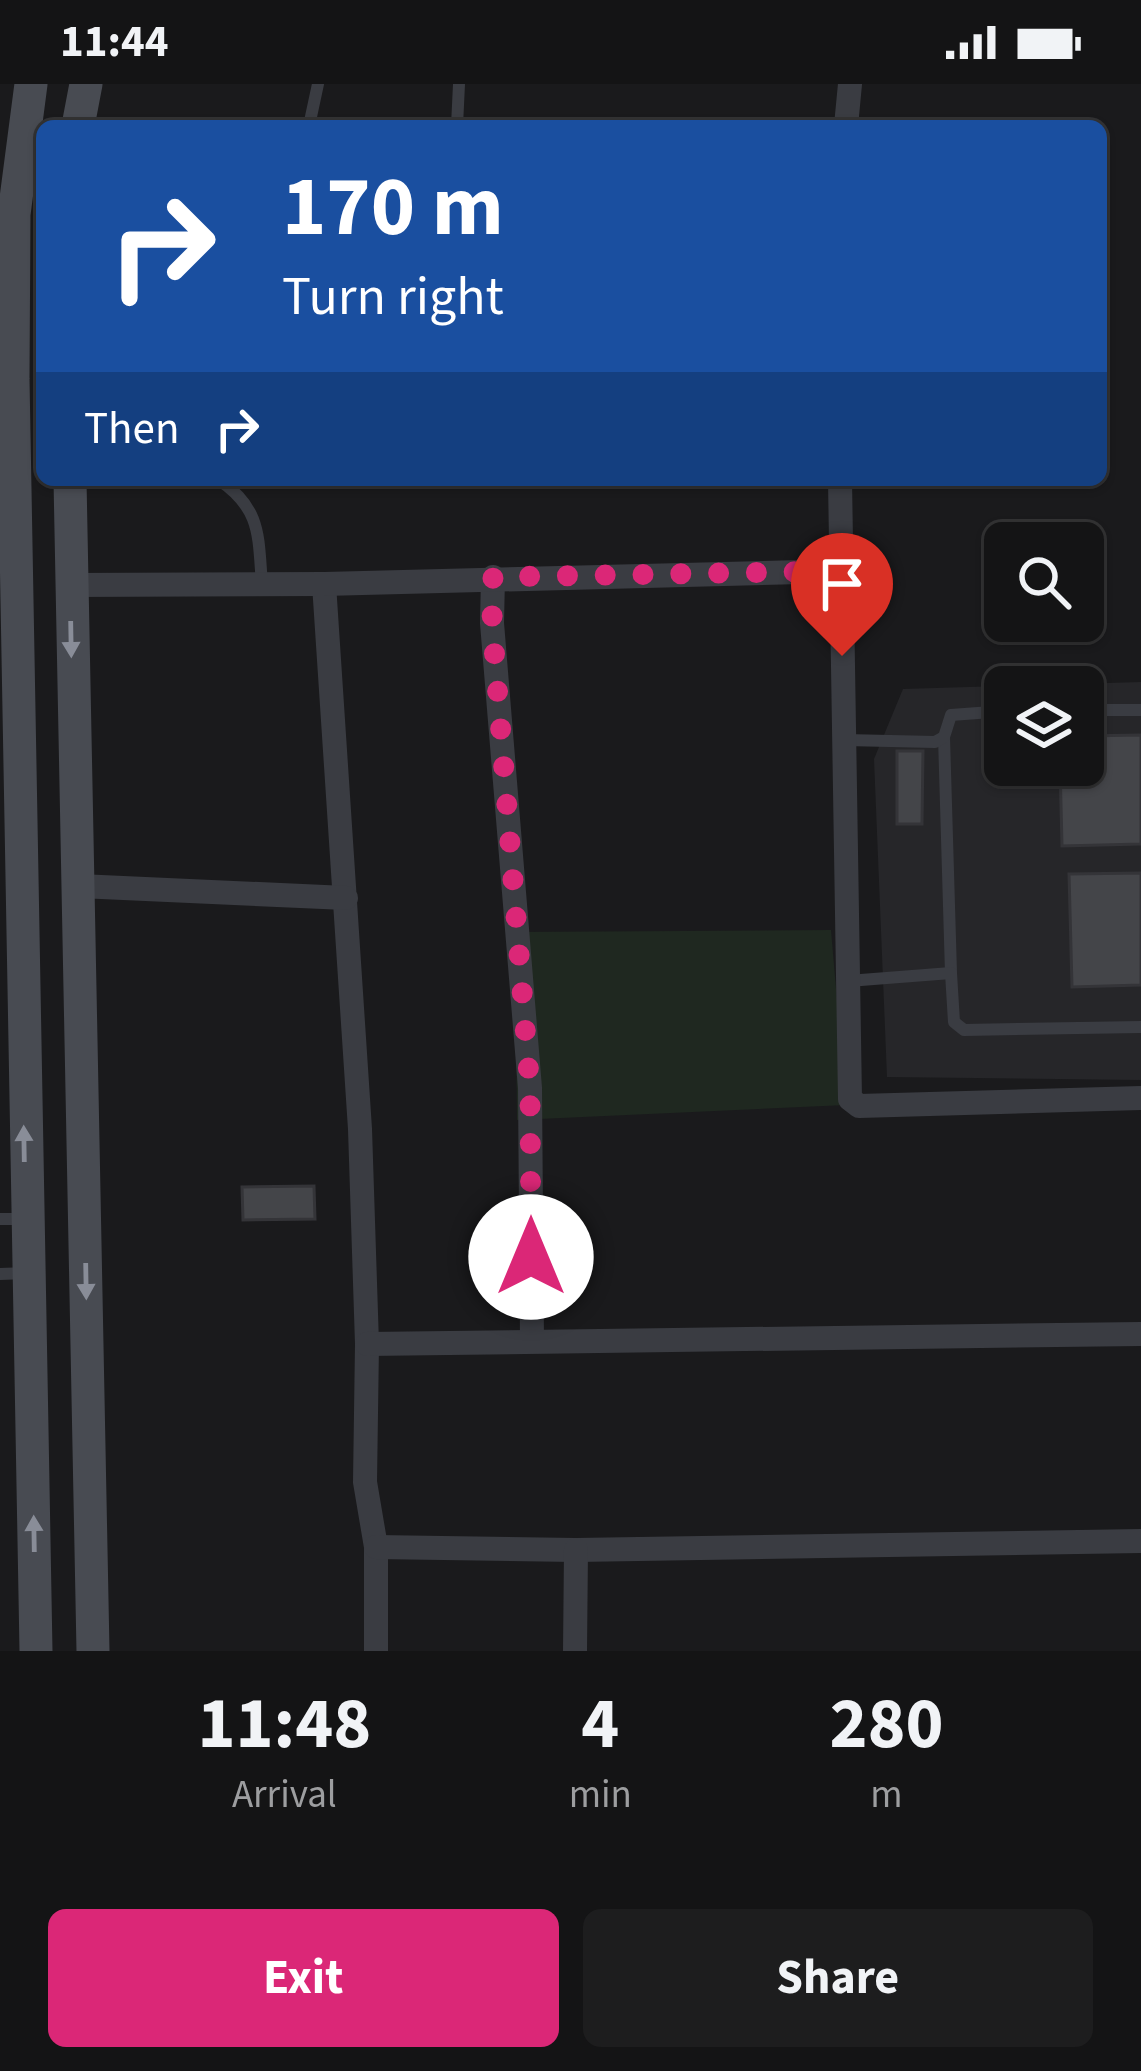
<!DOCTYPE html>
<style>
body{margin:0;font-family:"Source Sans 3",sans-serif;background:#1d1d1e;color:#f1f3f6;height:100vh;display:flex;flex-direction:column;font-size:45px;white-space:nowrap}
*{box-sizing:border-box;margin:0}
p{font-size:39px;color:#9d9ea0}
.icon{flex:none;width:66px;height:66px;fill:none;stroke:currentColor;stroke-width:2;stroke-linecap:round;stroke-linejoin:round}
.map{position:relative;height:1567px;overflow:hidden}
.sheet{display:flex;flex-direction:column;background:#141415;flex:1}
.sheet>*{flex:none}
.banner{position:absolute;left:36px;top:36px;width:1071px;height:366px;border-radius:18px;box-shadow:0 3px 9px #0004,0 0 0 3px #333334;background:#1a4fa0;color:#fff;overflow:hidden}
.tools{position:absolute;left:984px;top:438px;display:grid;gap:24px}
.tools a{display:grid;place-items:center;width:120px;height:120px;border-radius:18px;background:#141415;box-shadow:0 3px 9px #0004,0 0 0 3px #333334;font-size:60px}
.pin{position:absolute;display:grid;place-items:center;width:102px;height:102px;color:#fff;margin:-123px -51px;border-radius:50% 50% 50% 0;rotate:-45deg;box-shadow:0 0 12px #0007}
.pin .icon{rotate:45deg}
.me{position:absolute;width:132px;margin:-66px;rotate:0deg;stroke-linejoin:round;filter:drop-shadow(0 0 9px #0008)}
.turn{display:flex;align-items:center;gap:42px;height:252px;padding:0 48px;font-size:54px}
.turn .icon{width:156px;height:156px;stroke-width:2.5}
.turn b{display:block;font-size:84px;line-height:102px}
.then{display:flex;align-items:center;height:114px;padding:0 48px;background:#0003;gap:24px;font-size:45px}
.eta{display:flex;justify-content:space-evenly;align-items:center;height:204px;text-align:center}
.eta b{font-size:72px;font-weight:700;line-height:84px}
.primary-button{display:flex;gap:24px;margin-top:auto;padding:24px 48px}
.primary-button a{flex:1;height:138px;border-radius:18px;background:#db2777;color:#fff;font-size:48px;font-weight:700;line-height:138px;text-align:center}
.primary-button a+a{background:#1d1d1e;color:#f1f3f6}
.status{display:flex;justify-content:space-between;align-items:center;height:84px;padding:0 60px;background:#141415;direction:ltr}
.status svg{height:33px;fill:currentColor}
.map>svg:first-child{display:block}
.built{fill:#262629;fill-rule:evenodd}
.green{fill:#1f2820}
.building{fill:#444549;stroke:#343438;stroke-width:3}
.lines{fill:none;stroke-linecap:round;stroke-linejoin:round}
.lane{stroke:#3a3c42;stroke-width:12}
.street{stroke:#3a3c42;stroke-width:24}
.secondary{stroke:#484b52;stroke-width:33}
.oneway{fill:#898d98}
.route{stroke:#db2777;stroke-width:21;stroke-dasharray:0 37.8}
</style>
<div class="status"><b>11:44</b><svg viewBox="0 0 49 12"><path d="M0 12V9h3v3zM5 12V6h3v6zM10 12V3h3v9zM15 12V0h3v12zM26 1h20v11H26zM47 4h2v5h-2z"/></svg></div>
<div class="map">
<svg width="1141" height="1567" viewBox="0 0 1141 1567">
<rect width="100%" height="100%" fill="#1a1a1c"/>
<!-- built -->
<path class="built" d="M1141,598V996L887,993L874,675L903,605ZM1005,603H1083V681H1005Z"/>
<!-- green -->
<polygon class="green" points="831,846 846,1021 517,1036 515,848"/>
<!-- building -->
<g class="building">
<polygon points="1089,594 1090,618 1083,618 1083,603 1028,603 1028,595"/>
<polygon points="1141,651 1141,760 1062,762 1060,681 1083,681 1083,652"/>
<polygon points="897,667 923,667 922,740 897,740"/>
<polygon points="1141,789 1141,901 1072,903 1069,790"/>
<polygon points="314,1102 315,1135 243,1136 242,1103"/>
</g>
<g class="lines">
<!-- lane -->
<g class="lane">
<polyline points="309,42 318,0"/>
<polyline points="457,42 459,0"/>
<path d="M219,396C262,425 258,453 262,500"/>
<polyline points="1083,626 1141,626"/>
<polyline points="944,653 951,889"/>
<polyline points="845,656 935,658 944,653 951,631 1005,627"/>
<polyline points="848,897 951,889 954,938 964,946 1141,943"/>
<polyline points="0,1135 24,1135"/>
<polyline points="0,1190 27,1189"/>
</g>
<!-- street -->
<g class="street">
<polyline points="846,42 850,0"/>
<polyline points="840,396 850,1015 859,1022 1141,1014"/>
<polyline points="493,493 492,539 530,1004 532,1257"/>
<polyline points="324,500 360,1045 367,1260 365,1398 376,1463 376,1567"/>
<polyline points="70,501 324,500 841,487"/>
<polyline points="79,802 346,814"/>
<polyline points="367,1260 1141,1250"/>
<polyline points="376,1463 576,1466 1141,1457"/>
<polyline points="575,1567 576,1466"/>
</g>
<!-- secondary -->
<g class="secondary">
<polyline points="31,0 14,130 13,295 36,1567"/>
<polyline points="78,42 86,0"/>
<polyline points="70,396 93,1567"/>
</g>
</g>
<!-- one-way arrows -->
<defs><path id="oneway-solid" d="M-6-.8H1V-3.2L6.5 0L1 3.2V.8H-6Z" transform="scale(3)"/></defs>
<g class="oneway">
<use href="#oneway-solid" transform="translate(71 555) rotate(89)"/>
<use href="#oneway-solid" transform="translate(24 1060) rotate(-91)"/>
<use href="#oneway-solid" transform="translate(86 1197) rotate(89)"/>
<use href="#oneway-solid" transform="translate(34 1450) rotate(-91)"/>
</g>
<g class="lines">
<!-- route -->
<polyline class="route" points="531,1173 530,1004 492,539 493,493 841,487 842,572"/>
</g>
</svg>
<div class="tools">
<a><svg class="icon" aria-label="search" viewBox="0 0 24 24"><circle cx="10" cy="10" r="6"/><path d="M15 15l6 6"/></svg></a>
<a><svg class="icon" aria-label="layers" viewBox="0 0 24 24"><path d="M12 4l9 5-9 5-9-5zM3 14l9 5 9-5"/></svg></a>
</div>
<div class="pin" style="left:842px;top:572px;background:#d93025"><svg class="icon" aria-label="arrive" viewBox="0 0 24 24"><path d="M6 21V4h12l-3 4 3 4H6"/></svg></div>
<svg class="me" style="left:531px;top:1173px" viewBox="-20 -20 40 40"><circle r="19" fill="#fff"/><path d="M0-13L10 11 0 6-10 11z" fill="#db2777"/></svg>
<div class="banner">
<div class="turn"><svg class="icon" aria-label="right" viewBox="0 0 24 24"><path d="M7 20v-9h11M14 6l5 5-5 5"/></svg><div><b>170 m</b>Turn right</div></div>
<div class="then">Then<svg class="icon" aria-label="right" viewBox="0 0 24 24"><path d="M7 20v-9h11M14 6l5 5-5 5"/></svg></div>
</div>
</div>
<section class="sheet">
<div class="eta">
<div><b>11:48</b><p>Arrival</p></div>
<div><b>4</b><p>min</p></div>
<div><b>280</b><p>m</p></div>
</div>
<div class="primary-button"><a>Exit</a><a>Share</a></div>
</section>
